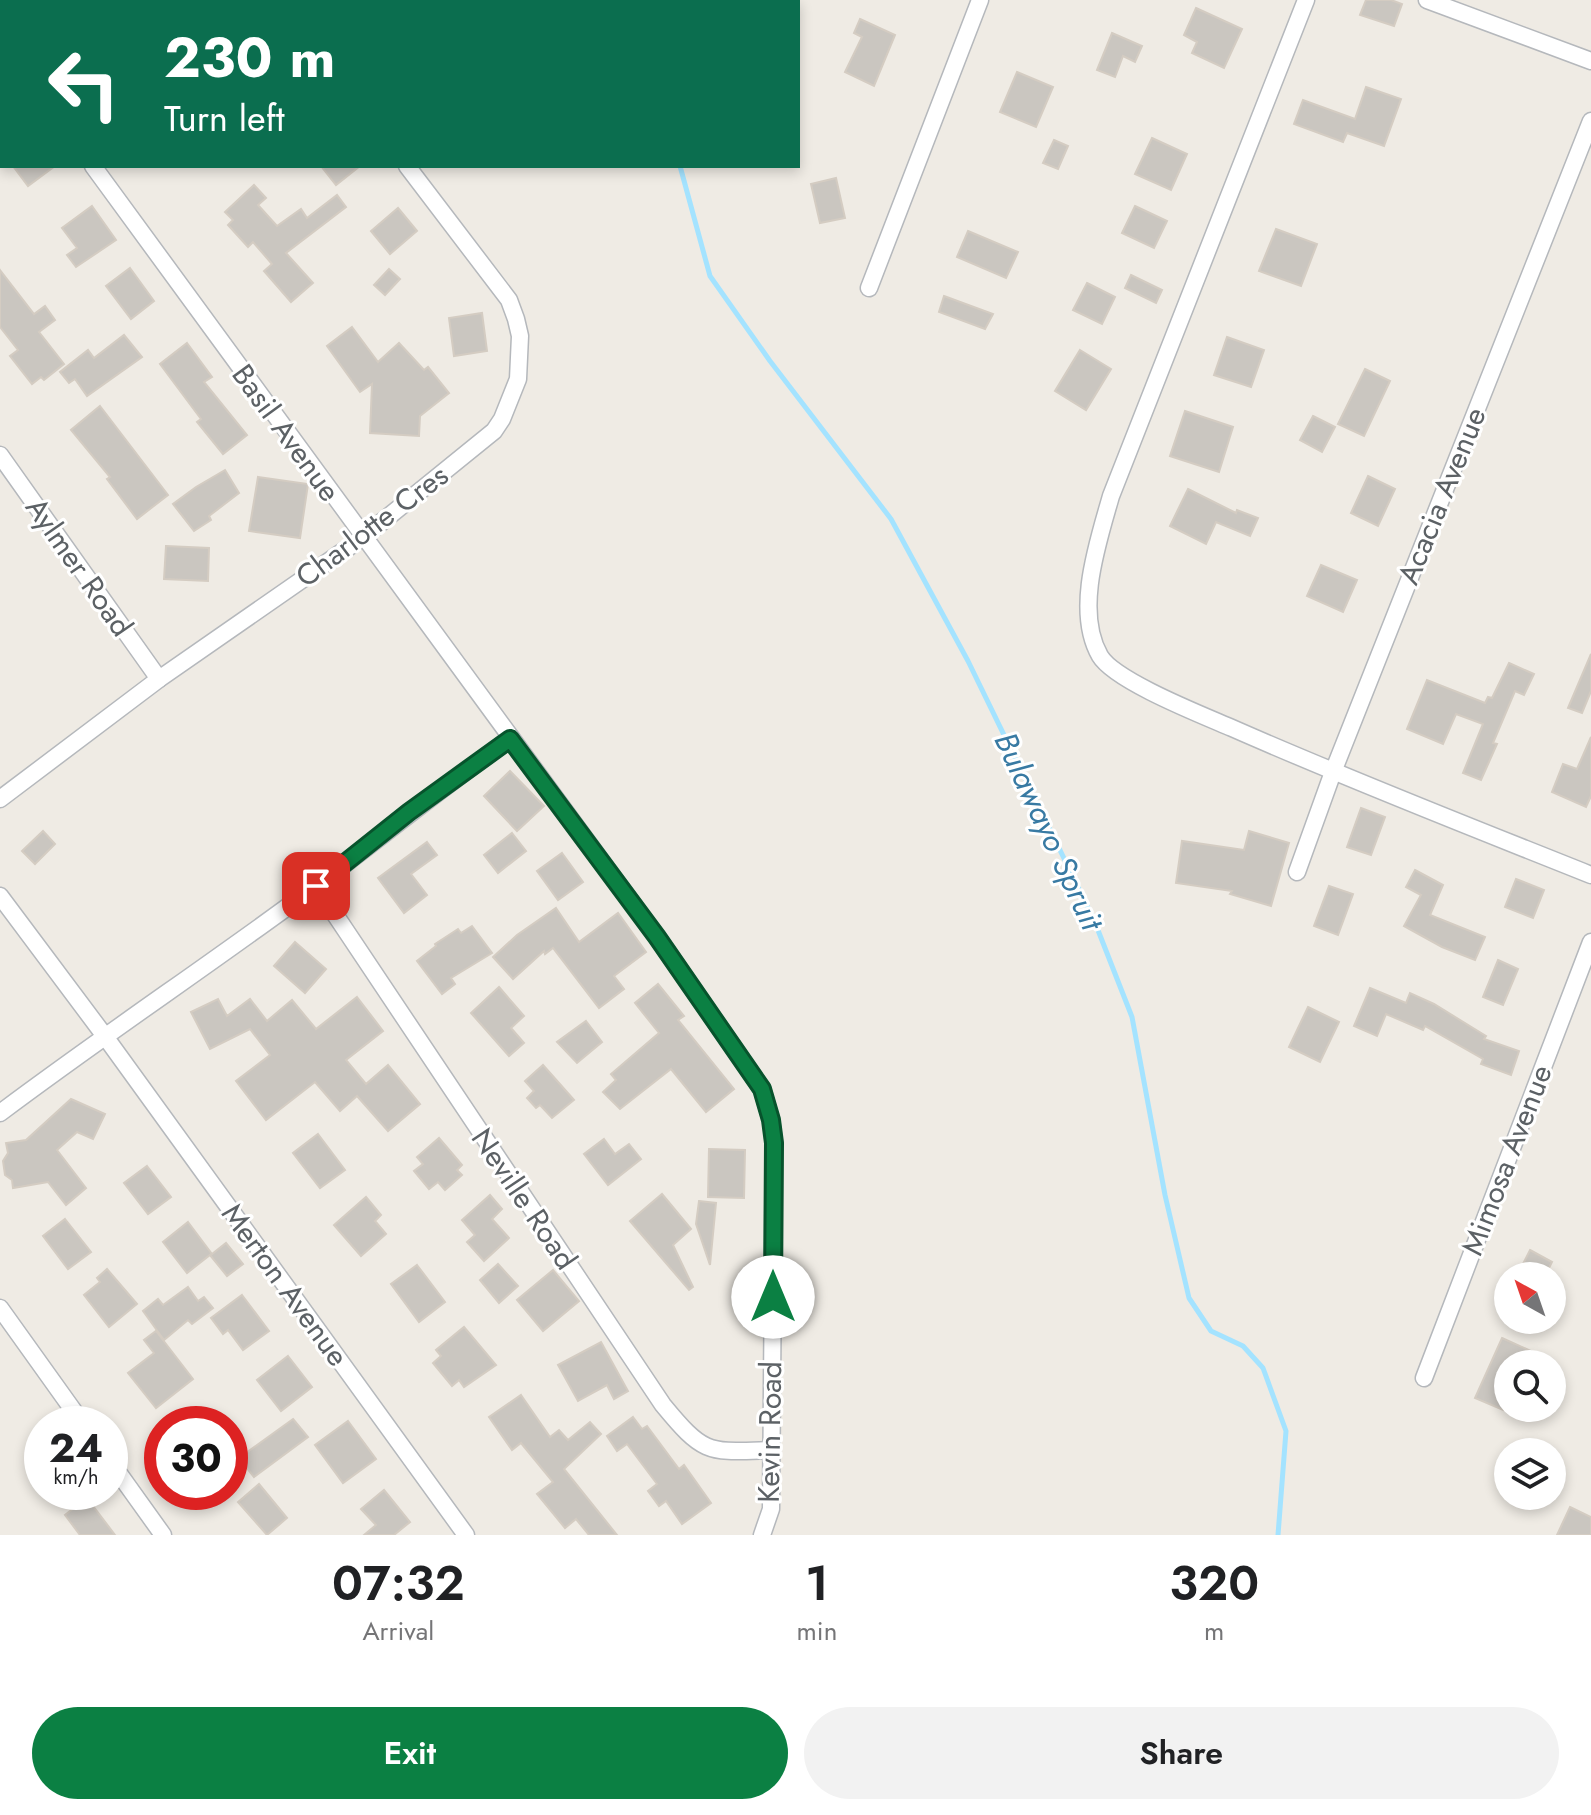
<!DOCTYPE html>
<style>
body{margin:0;font-family:Jost,sans-serif;background:#f2f2f2;color:#202124;height:100vh;display:flex;flex-direction:column;font-size:30px;white-space:nowrap}
*{box-sizing:border-box;margin:0}
p{font-size:26px;color:#757577}
.icon{flex:none;width:44px;height:44px;fill:none;stroke:currentColor;stroke-width:2;stroke-linecap:round;stroke-linejoin:round}
.map{position:relative;height:1535px;overflow:hidden}
.panel{display:flex;flex-direction:column;background:#fff;flex:1}
.panel>*{flex:none}
.guide{position:absolute;left:0px;top:0px;width:800px;height:168px;box-shadow:0 4px 12px #0003;background:#0b6e4f;color:#fff;overflow:hidden}
.needle{width:52px;rotate:320deg}
.buttons{position:absolute;left:1494px;top:1262px;display:grid;gap:16px}
.buttons a{display:grid;place-items:center;width:72px;height:72px;border-radius:50%;background:#fff;box-shadow:0 4px 12px #0003;font-size:40px}
.speed{position:absolute;left:24px;top:1406px;display:flex;gap:16px;font-size:40px;font-weight:700;text-align:center}
.speed>*{display:grid;place-content:center;width:104px;height:104px;border-radius:50%;background:#fff;box-shadow:0 4px 12px #0003;line-height:1}
.speed small{font-size:20px;font-weight:400}
.speed .limit{border:12px solid #d22;background:#fff;color:#111}
.pin{position:absolute;display:grid;place-items:center;width:68px;height:68px;color:#fff;margin:-34px;border-radius:16px;box-shadow:0 4px 12px #0006}
.me{position:absolute;width:88px;margin:-44px;rotate:0deg;stroke-linejoin:round;filter:drop-shadow(0 0 6px #0008)}
.turn{display:flex;align-items:center;gap:28px;height:168px;padding:0 32px;font-size:36px}
.turn .icon{width:104px;height:104px;stroke-width:2.5}
.turn b{display:block;font-size:56px;line-height:68px}
.eta{display:flex;justify-content:space-evenly;align-items:center;height:136px;text-align:center}
.eta b{font-size:48px;font-weight:600;line-height:56px}
.button{display:flex;gap:16px;margin-top:auto;padding:16px 32px}
.button a{flex:1;height:92px;border-radius:48px;background:#0b8043;color:#fff;font-size:32px;font-weight:600;line-height:92px;text-align:center}
.button a+a{background:#f2f2f2;color:#202124}
.map>svg:first-child{display:block}
.lines{fill:none;stroke-linecap:round;stroke-linejoin:round}
.stream{stroke:#a4e3ff;stroke-width:5}
.building{fill:#cac6c0;stroke:#d4ccc2;stroke-width:2}
.minor-casing{stroke:#b5b8bc;stroke-width:19}
.minor{stroke:#fff;stroke-width:16}
.route-casing{stroke:#07532c;stroke-width:20}
.route{stroke:#0b8043;stroke-width:14}
.labels{text-anchor:middle;stroke-width:6;stroke-linejoin:round;paint-order:stroke}
.street-label{font-size:30px;fill:#5c6165;stroke:#fff}
.water-label{font-size:32px;font-style:italic;fill:#387aa3;stroke:#fff}
</style>
<div class="map">
<svg width="1591" height="1535" viewBox="0 0 1591 1535">
<rect width="100%" height="100%" fill="#efebe4"/>
<g class="lines">
<!-- stream -->
<g class="stream">
<polyline points="622,0 623,2"/>
<polyline points="680,166 710,276 770,361 891,519 968,661 1094,920 1132,1017 1165,1195 1189,1298 1211,1331 1243,1346 1263,1368 1286,1431 1278,1535"/>
</g>
</g>
<!-- building -->
<g class="building">
<polygon points="1366,0 1391,0 1402,4 1394,26 1360,15"/>
<polygon points="1196,8 1242,29 1224,68 1192,53 1197,42 1184,35"/>
<polygon points="860,19 895,35 874,86 845,72 862,37 854,33"/>
<polygon points="1112,33 1142,46 1135,62 1123,56 1115,77 1097,70"/>
<polygon points="1017,72 1053,87 1036,127 1000,112"/>
<polygon points="1366,87 1401,99 1384,146 1347,133 1343,142 1294,124 1303,100 1355,119"/>
<polygon points="1152,138 1187,154 1171,190 1135,174"/>
<polygon points="1054,140 1068,146 1058,169 1043,163"/>
<polygon points="13,166 55,166 28,186"/>
<polygon points="321,166 360,166 336,185"/>
<polygon points="836,178 845,218 820,223 811,184"/>
<polygon points="254,185 266,198 258,205 277,226 301,209 307,218 337,195 346,207 286,253 313,283 291,302 264,271 272,264 253,242 248,247 228,225 233,220 225,212"/>
<polygon points="92,206 116,240 76,267 67,255 77,248 62,228"/>
<polygon points="1135,206 1167,221 1154,248 1122,233"/>
<polygon points="398,208 417,231 390,254 371,231"/>
<polygon points="1276,229 1317,244 1301,286 1259,271"/>
<polygon points="968,231 1018,252 1006,278 957,257"/>
<polygon points="130,268 154,301 131,319 106,286"/>
<polygon points="389,269 400,279 385,295 374,285"/>
<polygon points="0,270 34,314 45,306 55,320 39,332 64,364 44,380 41,377 32,384 10,356 18,350 0,327"/>
<polygon points="1131,275 1162,290 1156,303 1125,288"/>
<polygon points="1087,283 1115,297 1102,324 1073,310"/>
<polygon points="944,296 993,314 985,329 939,312"/>
<polygon points="482,313 487,351 454,356 449,318"/>
<polygon points="352,327 378,362 399,343 424,370 428,367 449,393 420,416 419,436 370,433 372,384 360,392 327,346"/>
<polygon points="124,335 142,357 87,396 75,379 69,383 60,372 88,350 94,358"/>
<polygon points="1227,337 1264,350 1251,387 1214,375"/>
<polygon points="187,343 212,377 204,382 247,435 223,454 197,422 201,419 160,364"/>
<polygon points="1080,350 1111,369 1086,410 1055,391"/>
<polygon points="1365,369 1390,381 1364,436 1338,424"/>
<polygon points="100,406 168,495 137,519 107,479 110,477 71,430"/>
<polygon points="1185,411 1233,427 1219,472 1170,456"/>
<polygon points="1313,416 1335,427 1322,452 1300,440"/>
<polygon points="225,470 239,493 209,516 211,520 194,531 173,504 196,487"/>
<polygon points="1368,476 1395,489 1378,526 1351,513"/>
<polygon points="258,477 308,484 300,538 249,531"/>
<polygon points="1188,489 1236,513 1237,510 1258,518 1250,536 1216,522 1206,544 1170,526"/>
<polygon points="166,546 209,548 208,581 164,579"/>
<polygon points="1321,565 1357,580 1343,612 1307,596"/>
<polygon points="1591,654 1591,691 1582,713 1568,708"/>
<polygon points="1509,663 1534,674 1524,695 1515,691 1493,743 1497,744 1481,780 1463,773 1483,724 1456,714 1443,744 1407,729 1427,680 1485,703 1488,697 1492,698"/>
<polygon points="1591,737 1591,796 1586,807 1552,792 1563,764 1577,769"/>
<polygon points="510,771 544,806 517,831 484,796"/>
<polygon points="1361,808 1385,817 1371,855 1347,847"/>
<polygon points="43,831 55,844 35,864 22,851"/>
<polygon points="1249,831 1289,843 1271,906 1230,894 1232,891 1176,883 1182,841 1244,850"/>
<polygon points="512,833 526,851 498,873 484,855"/>
<polygon points="427,842 437,855 411,874 427,895 404,913 378,878"/>
<polygon points="562,853 583,882 558,900 537,871"/>
<polygon points="1415,870 1443,885 1430,915 1485,937 1475,960 1442,947 1404,926 1421,895 1406,887"/>
<polygon points="1516,879 1544,890 1533,918 1505,907"/>
<polygon points="1329,886 1353,894 1338,935 1314,926"/>
<polygon points="556,908 579,942 618,913 646,952 614,976 624,989 599,1008 553,948 545,954 544,951 513,979 493,957 517,935"/>
<polygon points="472,926 492,953 451,978 455,984 442,994 417,961 436,946 435,944 458,929 461,933"/>
<polygon points="295,942 326,969 305,993 274,966"/>
<polygon points="1498,960 1518,969 1503,1005 1483,997"/>
<polygon points="658,984 684,1016 678,1020 734,1089 706,1112 671,1069 620,1109 603,1092 616,1080 611,1074 659,1033 635,1003"/>
<polygon points="499,987 524,1016 511,1028 524,1043 509,1056 471,1013"/>
<polygon points="1370,988 1406,1003 1410,993 1434,1004 1486,1036 1484,1039 1519,1051 1511,1075 1481,1064 1483,1059 1425,1026 1423,1030 1386,1014 1377,1036 1354,1026"/>
<polygon points="357,997 383,1031 346,1060 366,1084 388,1065 420,1104 388,1131 357,1096 340,1111 315,1082 266,1120 236,1081 270,1055 250,1029 210,1049 191,1012 218,999 227,1016 250,999 267,1021 292,1000 316,1029"/>
<polygon points="1308,1007 1339,1022 1320,1062 1289,1047"/>
<polygon points="586,1021 602,1042 577,1063 557,1042"/>
<polygon points="543,1065 574,1100 552,1118 540,1105 536,1108 527,1098 534,1091 525,1081"/>
<polygon points="71,1099 105,1114 93,1139 77,1132 57,1150 86,1188 66,1205 48,1182 13,1188 12,1180 5,1175 3,1161 8,1153 6,1143 26,1140"/>
<polygon points="318,1134 345,1170 320,1188 293,1153"/>
<polygon points="439,1138 462,1165 457,1170 462,1175 445,1190 438,1182 429,1189 414,1171 423,1164 417,1157"/>
<polygon points="604,1139 615,1154 629,1144 641,1159 608,1185 584,1154"/>
<polygon points="709,1149 745,1150 744,1198 708,1197"/>
<polygon points="147,1166 171,1197 148,1214 124,1183"/>
<polygon points="662,1194 691,1229 673,1245 693,1287 689,1290 630,1221"/>
<polygon points="490,1195 502,1209 492,1219 509,1238 484,1261 467,1242 475,1235 462,1220"/>
<polygon points="366,1197 381,1215 375,1221 386,1234 361,1256 334,1225"/>
<polygon points="699,1201 716,1203 710,1265 696,1224"/>
<polygon points="65,1219 91,1252 68,1269 43,1236"/>
<polygon points="188,1222 212,1254 226,1243 243,1264 227,1276 210,1255 187,1273 163,1242"/>
<polygon points="1530,1250 1552,1262 1545,1276 1517,1276"/>
<polygon points="498,1264 518,1286 499,1303 480,1280"/>
<polygon points="417,1265 445,1302 419,1322 391,1284"/>
<polygon points="107,1269 137,1304 109,1327 84,1295 100,1282 97,1278"/>
<polygon points="553,1270 579,1301 543,1331 517,1300"/>
<polygon points="188,1287 198,1301 204,1297 213,1308 192,1324 188,1320 164,1340 143,1311 158,1299 163,1305"/>
<polygon points="242,1295 269,1331 243,1350 228,1330 223,1334 211,1318"/>
<polygon points="464,1327 496,1365 464,1387 459,1380 452,1386 433,1363 441,1356 436,1350"/>
<polygon points="156,1331 193,1379 156,1408 128,1373 154,1353 144,1340"/>
<polygon points="1502,1338 1531,1351 1526,1364 1508,1364 1508,1412 1475,1398"/>
<polygon points="601,1342 628,1391 614,1399 607,1385 578,1401 558,1365"/>
<polygon points="288,1356 312,1387 281,1411 257,1380"/>
<polygon points="521,1395 550,1437 559,1430 568,1440 590,1422 601,1434 564,1469 617,1535 589,1535 576,1519 565,1528 537,1494 553,1482 521,1443 512,1450 489,1417"/>
<polygon points="633,1417 642,1429 647,1426 679,1469 684,1465 711,1503 682,1524 666,1501 659,1506 648,1491 657,1484 627,1444 617,1451 607,1436"/>
<polygon points="293,1419 308,1437 254,1477 239,1458"/>
<polygon points="348,1421 376,1459 343,1483 315,1445"/>
<polygon points="259,1484 287,1518 267,1535 238,1502"/>
<polygon points="384,1490 410,1522 394,1535 364,1535 376,1525 361,1509"/>
<polygon points="87,1498 115,1535 80,1535 65,1515"/>
<polygon points="1570,1507 1591,1517 1591,1535 1557,1535"/>
</g>
<g class="lines">
<!-- minor casing -->
<g class="minor-casing">
<g id="minor">
<polyline points="285,0 287,2"/>
<path d="M1306,0L1111,496C1098,542 1074,611 1100,656C1115,681 1202,715 1232,728C1350,780 1471,827 1591,875"/>
<polyline points="1427,0 1591,61"/>
<polyline points="0,38 2,41"/>
<polyline points="93,166 657,937 762,1089 771,1120 774,1143 771,1509 762,1535"/>
<polyline points="869,288 980,0"/>
<polyline points="0,455 159,679"/>
<polyline points="0,799 159,679 362,538 494,431 502,419 518,379 520,336 516,319 509,300 407,166"/>
<polyline points="1297,872 1333,772 1591,121"/>
<path d="M316,886L663,1405C705,1456 708,1452 772,1450"/>
<polyline points="0,896 104,1035 466,1535"/>
<path d="M0,1113C104,1035 212,963 316,886C381,837 444,786 510,739"/>
<polyline points="0,1308 83,1424"/>
<polyline points="1424,1378 1591,942"/>
<polyline points="110,1461 163,1535"/>
</g>
</g>
<!-- minor -->
<use href="#minor" class="minor"/>
</g>
<g class="lines">
<!-- route casing -->
<g class="route-casing">
<polyline id="route" points="316,886 409,812 510,739 657,937 762,1089 771,1120 774,1143 773,1297"/>
</g>
<!-- route -->
<use href="#route" class="route"/>
</g>
<g class="labels">
<!-- street labels -->
<g class="street-label">
<text transform="translate(286 433) rotate(54)" y="10">Basil Avenue</text>
<text transform="translate(1442 496) rotate(-68)" y="10">Acacia Avenue</text>
<text transform="translate(372 526) rotate(-37)" y="10">Charlotte Cres</text>
<text transform="translate(79 567) rotate(55)" y="10">Aylmer Road</text>
<text transform="translate(1507 1160) rotate(-69)" y="10">Mimosa Avenue</text>
<text transform="translate(524 1199) rotate(56)" y="10">Neville Road</text>
<text transform="translate(285 1285) rotate(54)" y="10">Merton Avenue</text>
<text transform="translate(770 1432) rotate(-89)" y="10">Kevin Road</text>
</g>
<!-- water labels -->
<g class="water-label">
<text transform="translate(1049 831) rotate(65)" y="11">Bulawayo Spruit</text>
</g>
</g>
</svg>
<div class="buttons">
<a><svg class="needle" viewBox="-14 -14 28 28"><path d="M0-13l5 13h-10z" fill="#e53935"/><path d="M0 13l5-13h-10z" fill="#757577"/></svg></a>
<a><svg class="icon" aria-label="search" viewBox="0 0 24 24"><circle cx="10" cy="10" r="6"/><path d="M15 15l6 6"/></svg></a>
<a><svg class="icon" aria-label="layers" viewBox="0 0 24 24"><path d="M12 4l9 5-9 5-9-5zM3 14l9 5 9-5"/></svg></a>
</div>
<div class="speed"><div>24<small>km/h</small></div><div class="limit">30</div></div>
<div class="pin" style="left:316px;top:886px;background:#d93025"><svg class="icon" aria-label="arrive" viewBox="0 0 24 24"><path d="M6 21V4h12l-3 4 3 4H6"/></svg></div>
<svg class="me" style="left:773px;top:1297px" viewBox="-20 -20 40 40"><circle r="19" fill="#fff"/><path d="M0-13L10 11 0 6-10 11z" fill="#0b8043"/></svg>
<div class="guide">
<div class="turn"><svg class="icon" aria-label="left" viewBox="0 0 24 24"><path d="M17 20v-9H6M10 6l-5 5 5 5"/></svg><div><b>230 m</b>Turn left</div></div>
</div>
</div>
<section class="panel">
<div class="eta">
<div><b>07:32</b><p>Arrival</p></div>
<div><b>1</b><p>min</p></div>
<div><b>320</b><p>m</p></div>
</div>
<div class="button"><a>Exit</a><a>Share</a></div>
</section>
